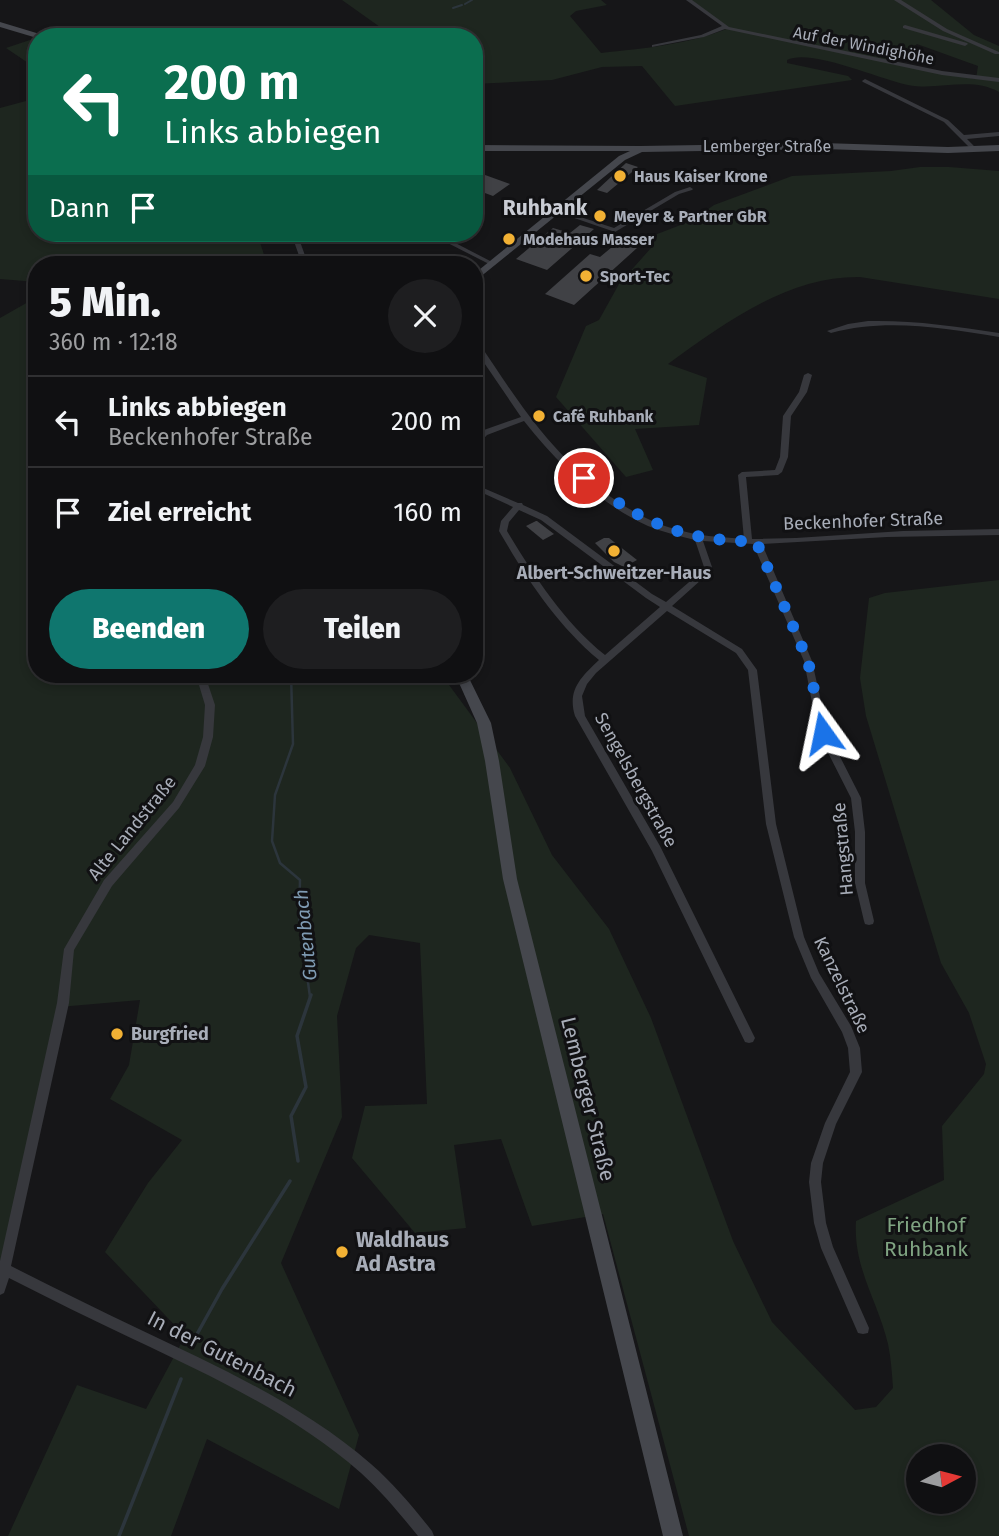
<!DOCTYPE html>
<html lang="de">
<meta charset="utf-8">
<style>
body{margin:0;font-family:"Fira Sans",sans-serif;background:#1e1e20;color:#f1f3f6;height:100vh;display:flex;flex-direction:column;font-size:26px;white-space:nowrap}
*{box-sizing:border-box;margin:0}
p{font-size:23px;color:#9c9d9f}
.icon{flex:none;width:38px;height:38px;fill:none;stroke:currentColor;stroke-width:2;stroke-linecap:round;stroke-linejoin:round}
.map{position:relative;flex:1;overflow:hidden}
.side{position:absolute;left:28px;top:256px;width:455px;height:427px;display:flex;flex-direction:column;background:#101012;border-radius:28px;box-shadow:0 4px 10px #0003,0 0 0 2px #303032}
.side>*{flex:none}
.guide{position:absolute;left:28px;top:28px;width:455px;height:214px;border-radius:28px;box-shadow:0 4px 10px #0003,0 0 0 2px #303032;background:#0b6e4f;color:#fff;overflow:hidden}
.needle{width:46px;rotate:83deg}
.buttons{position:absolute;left:906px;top:1444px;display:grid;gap:14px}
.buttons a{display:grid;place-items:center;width:70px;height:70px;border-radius:50%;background:#101012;box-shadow:0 4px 10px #0003,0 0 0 2px #303032;font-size:35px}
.pin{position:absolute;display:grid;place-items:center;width:60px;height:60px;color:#fff;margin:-30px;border:4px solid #fff;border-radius:50%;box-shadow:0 2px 7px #0007}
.me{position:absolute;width:77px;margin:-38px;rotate:348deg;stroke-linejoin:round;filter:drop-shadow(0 0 5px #0008)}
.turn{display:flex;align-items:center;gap:24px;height:147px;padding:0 21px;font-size:32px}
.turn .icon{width:91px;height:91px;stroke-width:2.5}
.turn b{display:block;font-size:49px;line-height:60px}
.then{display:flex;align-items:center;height:66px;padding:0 21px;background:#0003;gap:14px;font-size:26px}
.round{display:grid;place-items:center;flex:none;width:74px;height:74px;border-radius:37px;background:#1e1e20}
.summary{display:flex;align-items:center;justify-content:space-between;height:119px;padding:0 21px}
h1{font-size:42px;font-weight:800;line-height:52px}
.cta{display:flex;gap:14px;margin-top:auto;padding:14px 21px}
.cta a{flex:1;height:80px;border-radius:42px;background:#0f766e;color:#fff;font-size:28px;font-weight:800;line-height:80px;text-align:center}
.cta a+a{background:#1e1e20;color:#f1f3f6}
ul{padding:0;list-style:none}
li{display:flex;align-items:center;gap:21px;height:91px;padding:0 21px;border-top:2px solid #303032}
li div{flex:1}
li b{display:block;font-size:26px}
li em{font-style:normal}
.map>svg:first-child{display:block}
.green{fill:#1e261f;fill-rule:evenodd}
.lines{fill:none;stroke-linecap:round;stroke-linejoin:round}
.stream-far2{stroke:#2c353c;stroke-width:2}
.stream-far1{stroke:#2c353c;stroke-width:2.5}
.stream{stroke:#2c353c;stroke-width:3.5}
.building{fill:#404145}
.street{fill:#37383d;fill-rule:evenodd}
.secondary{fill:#45474d;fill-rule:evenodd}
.route{stroke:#1a73e8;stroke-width:12;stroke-dasharray:0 21.6}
.poi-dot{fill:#f2b134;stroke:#111113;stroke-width:2.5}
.labels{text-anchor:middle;stroke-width:6;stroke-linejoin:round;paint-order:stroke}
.far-street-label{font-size:16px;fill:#a8adb8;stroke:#111113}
.far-poi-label{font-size:16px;font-weight:bold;fill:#a8adb8;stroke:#111113;text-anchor:start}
.street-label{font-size:18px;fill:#a8adb8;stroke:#111113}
.poi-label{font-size:18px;font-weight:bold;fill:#a8adb8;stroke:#111113}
.water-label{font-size:19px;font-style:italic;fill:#7f9bb3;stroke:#111113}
.far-district-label{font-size:21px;font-weight:bold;fill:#c9ccd4;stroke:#111113}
.near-street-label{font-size:21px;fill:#a8adb8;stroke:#111113}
.near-park-label{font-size:21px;fill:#7fa381;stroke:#111113}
.near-poi-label{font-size:21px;font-weight:bold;fill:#a8adb8;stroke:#111113;text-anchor:start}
</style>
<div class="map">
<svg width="999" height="1536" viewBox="0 0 999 1536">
<rect width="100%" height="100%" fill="#161618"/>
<!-- green -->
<g class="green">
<path d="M342,0H601L607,5L576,11L570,16L601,53C645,48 687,45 729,28L691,0H931L974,35L999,46V92C970,76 939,91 908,85C881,80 811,48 787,60V63L848,76L852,80L675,106L642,66L602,67L552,80L474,84V37H394ZM917,44L978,66L976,79L892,64Z"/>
<polygon points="37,38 37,69 6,48 36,38"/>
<polygon points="37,98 37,233 257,233 267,264 37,264 37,282 0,279 0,108"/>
<path d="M920,167H949L999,171V299L860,277C788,276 724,323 668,364L707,378L699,425L635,429L653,470L626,477L556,397L586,326L599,320L619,284L651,248L652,236L691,221L714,205L792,176L891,171Z"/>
<path d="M37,297V674H441L510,768L552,855L609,929L651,1018L733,1241L772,1322L855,1410L876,1407L893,1388C892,1374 891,1358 888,1344C878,1301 853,1268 856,1221L944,1180L942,1126L984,1074L986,1064L969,1013L941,963L866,716L860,678L869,598L885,593L999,580V1536H689L603,1214L532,1226L501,1139L454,1145L466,1228L415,1233L352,1158L365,1106L427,1104L420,943L369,935L356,948L337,1016L342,1117L281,1263L359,1435L339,1509L207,1439L171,1536H8L77,1385L146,1409L185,1336L105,1252L148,1183L182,1140L110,1099L129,1065L140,1000L59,1007L0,1272V318ZM919,1456H964V1502H919Z"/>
</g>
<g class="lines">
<!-- stream-far2 -->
<g class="stream-far2">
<polyline points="465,4 472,0"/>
<polyline points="453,8 462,5"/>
</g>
<!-- stream-far1 -->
<polyline class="stream-far1" points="291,674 293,744 275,795 272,841 280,863 300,880 299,916 310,997"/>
<!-- stream -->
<g class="stream">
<polyline points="298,1161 291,1116 306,1087 297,1036 311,995"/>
<polyline points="191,1345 222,1289 290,1181"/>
<polyline points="119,1536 181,1379"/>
</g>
</g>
<!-- building -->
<g class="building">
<polygon points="626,163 638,167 607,193 597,190"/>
<polygon points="474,171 510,184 493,196 474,189"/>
<polygon points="580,225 594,229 547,270 516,259 553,228 570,233"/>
<polygon points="618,242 637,248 574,305 545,294 590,254 600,257"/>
<polygon points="536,521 537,521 554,534 543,540 526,526"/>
<polygon points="604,538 609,538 637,560 624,567 614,562 595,543"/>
</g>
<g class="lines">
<!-- street -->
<g class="street">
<polygon points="686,0 692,0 729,27 942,71 999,78 999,82 942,75 725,29 704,37 652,47 652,45 701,35 722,26"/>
<polygon points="894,0 901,0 947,29 999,52 999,54 995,54 943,31"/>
<polygon points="905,25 967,43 968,44 965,46 903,28 903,26"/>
<polygon points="865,79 948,120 964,135 999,132 999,136 967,139 977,149 972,150 944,122 863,82 862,81"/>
<polygon points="690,187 693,189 692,190 679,194 615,232 554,211 559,210 614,228 675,192"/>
<polygon points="291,233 297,233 308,264 302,264"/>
<polygon points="428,233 436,233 496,264 491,265"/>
<path d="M868,321C912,320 955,326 999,333V337C943,328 886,318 831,333L827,331L848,324Z"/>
<path d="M474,340H477C517,400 549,452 608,495C628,509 651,523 675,529C697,536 720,537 744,539L738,475L742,472L775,470L780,457L783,416L799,392L804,375L808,373L812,375L807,392L791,416L788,457L782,472L778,475L746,477L752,539L796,538L903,531L999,529V535L887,537L762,544L812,661L828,733L861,798L865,832V883L874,921L873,924L869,925L865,924L864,921L855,883V832L851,798L818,733L804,661L753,544L703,541L712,567L711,571L672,606L742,649L757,670L776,824L804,937L819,973L851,1026L860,1048L862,1072L836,1124L823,1163L821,1182L826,1223L833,1247L869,1328L868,1333L863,1334L858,1333L821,1248L814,1223L809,1182L811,1163L825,1123L850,1072L848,1048L842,1032L811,978L794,937L766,824L748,670L736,653L667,611L596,673L587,684L582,696L585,716L660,846L753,1034L755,1038L753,1042L749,1043L745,1042L652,851L575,716C567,690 581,677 599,660C556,624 527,579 499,531L501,521L513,507L474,489V484L518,503H522L523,505L547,516L652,594L666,602L703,570L704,567L695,540C679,536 663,532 648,526C598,503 557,463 524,421L487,435L477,446H474V439L481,431L521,417L474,348ZM519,510L541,520L646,598L660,607L605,655C563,621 535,577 507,531L509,522Z"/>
<path d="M189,674H199L208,684L215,705L213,737L205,766L179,808L112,886L74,950L69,1003L11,1266C54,1288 97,1309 141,1330C221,1368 303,1405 371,1464C394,1484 413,1507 432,1531L434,1536H418C400,1514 382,1492 361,1473C294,1414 213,1377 133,1339C91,1319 50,1299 9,1278L4,1293L0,1295V1261L57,1003L64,949L104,880L173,802L195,765L203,737L205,705L199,685Z"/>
</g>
<!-- secondary -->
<g class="secondary">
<polygon points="0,22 43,35 44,37 37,38 0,27"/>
<polygon points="823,143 948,147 999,145 999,151 948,153 823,149 642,152 625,160 474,282 474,274 619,156 630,151 474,151 474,145 640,146"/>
<polygon points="455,674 467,674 491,723 499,761 517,879 683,1536 663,1536 503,879 485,761 477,723"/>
</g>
</g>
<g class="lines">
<!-- route -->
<path class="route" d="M584,478C640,522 684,542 756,541L808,661L823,733"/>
</g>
<!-- markers -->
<g class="poi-dot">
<circle cx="620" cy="176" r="7"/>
<circle cx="600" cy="216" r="7"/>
<circle cx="509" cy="239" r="7"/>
<circle cx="586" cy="276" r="7"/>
<circle cx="539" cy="416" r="7"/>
<circle cx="614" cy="551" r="7"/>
<circle cx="117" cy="1034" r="7"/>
<circle cx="342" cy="1252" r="7"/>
</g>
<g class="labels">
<!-- far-street labels -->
<g class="far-street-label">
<text transform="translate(864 45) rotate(11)" y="6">Auf der Windighöhe</text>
<text x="767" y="152">Lemberger Straße</text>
</g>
<!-- far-poi labels -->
<g class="far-poi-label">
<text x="634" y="182">Haus Kaiser Krone</text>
<text x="614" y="222">Meyer &amp; Partner GbR</text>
<text x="523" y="245">Modehaus Masser</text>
<text x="600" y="282">Sport-Tec</text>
<text x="553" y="422">Café Ruhbank</text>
</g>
<!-- street labels -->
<g class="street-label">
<text transform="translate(863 521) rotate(-2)" y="6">Beckenhofer Straße</text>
<text transform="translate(636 780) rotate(61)" y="6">Sengelsbergstraße</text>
<text transform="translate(132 828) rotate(-51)" y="6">Alte Landstraße</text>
<text transform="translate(843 849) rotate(-95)" y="6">Hangstraße</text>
<text transform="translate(842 985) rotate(64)" y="6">Kanzelstraße</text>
</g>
<!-- poi labels -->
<g class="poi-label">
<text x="614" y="579">Albert-Schweitzer-Haus</text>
<text x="131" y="1040" text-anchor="start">Burgfried</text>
</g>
<!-- water labels -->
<g class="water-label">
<text transform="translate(305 935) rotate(-96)" y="7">Gutenbach</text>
</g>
<!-- far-district labels -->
<g class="far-district-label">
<text x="545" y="215">Ruhbank</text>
</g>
<!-- near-street labels -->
<g class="near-street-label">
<text transform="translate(588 1099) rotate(76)" y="7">Lemberger Straße</text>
<text transform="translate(222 1354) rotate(27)" y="7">In der Gutenbach</text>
</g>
<!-- near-park labels -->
<g class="near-park-label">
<text x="926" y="1232">Friedhof<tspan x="926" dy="24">Ruhbank</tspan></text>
</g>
<!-- near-poi labels -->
<g class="near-poi-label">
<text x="356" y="1247">Waldhaus<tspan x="356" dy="24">Ad Astra</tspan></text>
</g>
</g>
</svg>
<div class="buttons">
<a><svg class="needle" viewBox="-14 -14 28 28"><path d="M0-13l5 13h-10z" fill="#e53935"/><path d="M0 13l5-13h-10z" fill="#9c9d9f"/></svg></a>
</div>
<div class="pin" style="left:584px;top:478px;background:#d93025"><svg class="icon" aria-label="arrive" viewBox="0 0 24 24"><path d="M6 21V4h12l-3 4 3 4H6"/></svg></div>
<svg class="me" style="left:823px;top:733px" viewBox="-20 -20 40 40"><path d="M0-17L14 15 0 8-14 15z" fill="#1a73e8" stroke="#fff" stroke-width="4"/></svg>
<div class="guide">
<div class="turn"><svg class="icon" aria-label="left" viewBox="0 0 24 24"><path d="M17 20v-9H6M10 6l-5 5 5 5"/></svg><div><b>200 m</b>Links abbiegen</div></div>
<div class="then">Dann<svg class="icon" aria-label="arrive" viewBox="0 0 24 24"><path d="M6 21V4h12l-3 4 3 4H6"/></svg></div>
</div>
<section class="side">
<div class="summary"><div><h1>5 Min.</h1><p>360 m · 12:18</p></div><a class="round"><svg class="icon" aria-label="close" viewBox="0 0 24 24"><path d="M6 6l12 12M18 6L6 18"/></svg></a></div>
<ul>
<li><svg class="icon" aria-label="left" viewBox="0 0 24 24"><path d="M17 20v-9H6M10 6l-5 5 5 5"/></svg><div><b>Links abbiegen</b><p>Beckenhofer Straße</p></div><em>200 m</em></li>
<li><svg class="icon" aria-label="arrive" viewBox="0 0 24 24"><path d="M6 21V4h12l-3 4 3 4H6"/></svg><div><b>Ziel erreicht</b></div><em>160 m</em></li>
</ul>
<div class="cta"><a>Beenden</a><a>Teilen</a></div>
</section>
</div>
